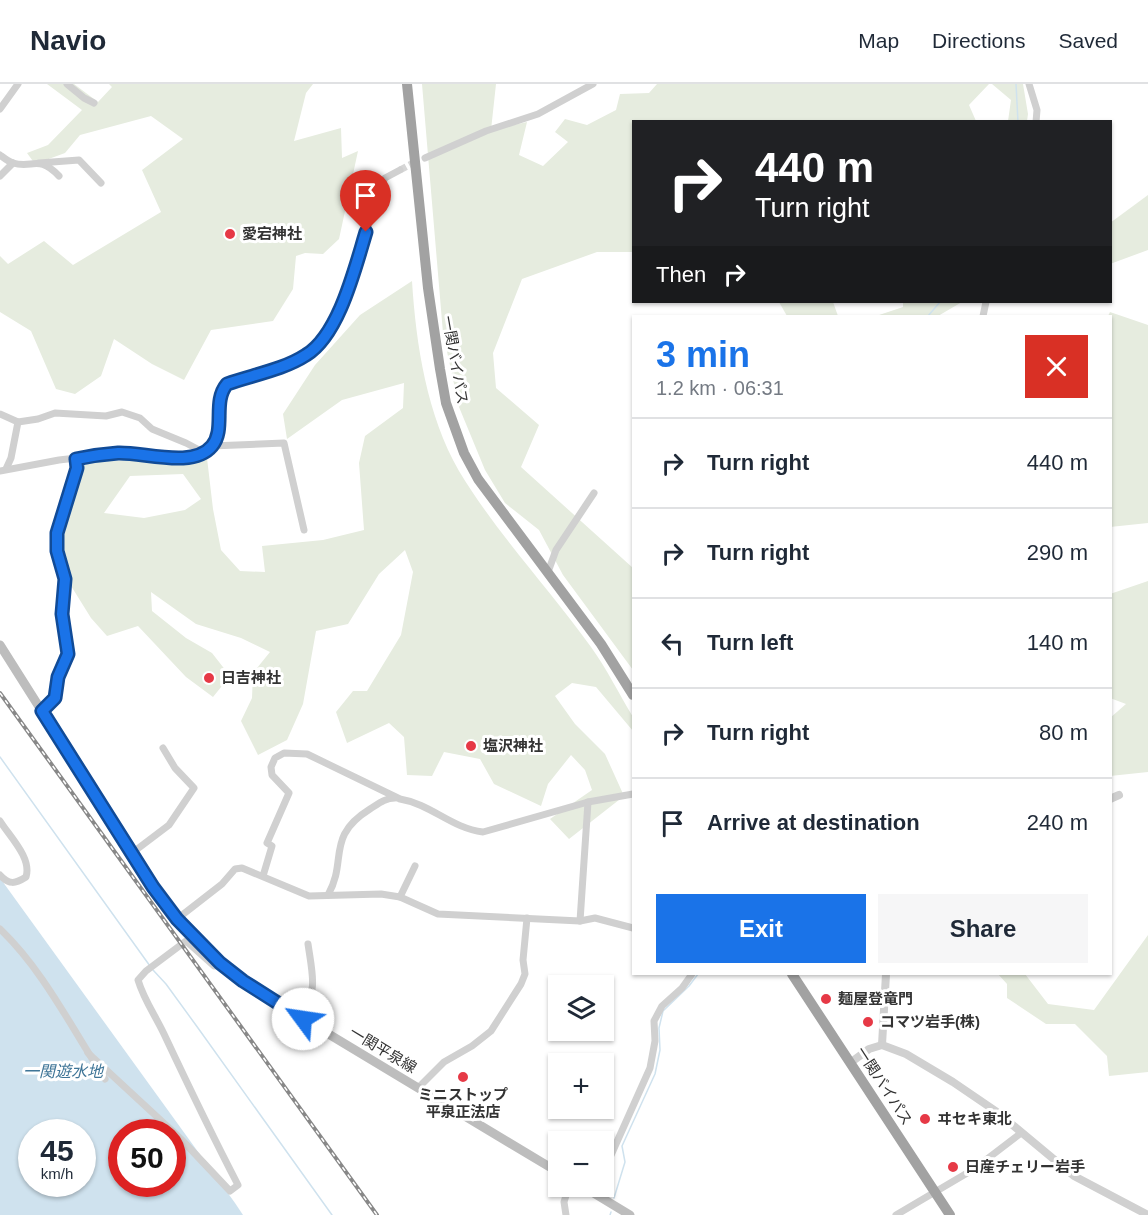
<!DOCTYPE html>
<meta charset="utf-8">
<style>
body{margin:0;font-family:Arial,"Noto Sans JP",sans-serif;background:#f6f6f7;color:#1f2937;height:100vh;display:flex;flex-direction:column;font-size:22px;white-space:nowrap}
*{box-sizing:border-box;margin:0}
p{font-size:20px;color:#747a83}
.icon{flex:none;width:33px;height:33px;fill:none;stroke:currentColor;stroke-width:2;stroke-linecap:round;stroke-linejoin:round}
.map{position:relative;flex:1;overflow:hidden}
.sheet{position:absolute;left:632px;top:231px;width:480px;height:660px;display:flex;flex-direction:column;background:#fff;border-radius:0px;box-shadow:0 2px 4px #0004}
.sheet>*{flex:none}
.banner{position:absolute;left:632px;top:36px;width:480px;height:183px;border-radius:0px;box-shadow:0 2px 4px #0004;background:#202124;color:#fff;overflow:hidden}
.tools{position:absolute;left:548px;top:891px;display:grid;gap:12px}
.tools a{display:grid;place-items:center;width:66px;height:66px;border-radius:0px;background:#fff;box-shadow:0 2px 4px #0004;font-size:30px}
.speed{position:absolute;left:18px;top:1035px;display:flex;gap:12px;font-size:30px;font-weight:700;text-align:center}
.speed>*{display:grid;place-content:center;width:78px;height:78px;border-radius:50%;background:#fff;box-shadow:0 2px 4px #0004;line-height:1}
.speed small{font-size:15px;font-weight:400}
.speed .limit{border:9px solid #d22;background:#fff;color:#111}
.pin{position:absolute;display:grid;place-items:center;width:51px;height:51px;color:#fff;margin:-62px -26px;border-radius:50% 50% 50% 0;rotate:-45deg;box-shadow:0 0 6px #0007}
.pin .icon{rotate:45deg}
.me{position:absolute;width:66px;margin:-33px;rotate:301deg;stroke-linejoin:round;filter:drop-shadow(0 0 4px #0008)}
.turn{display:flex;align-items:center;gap:21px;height:126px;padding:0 24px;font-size:27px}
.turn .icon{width:78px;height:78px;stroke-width:2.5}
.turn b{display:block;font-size:42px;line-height:51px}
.then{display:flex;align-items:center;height:57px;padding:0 24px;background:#0003;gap:12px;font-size:22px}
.round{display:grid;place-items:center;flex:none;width:63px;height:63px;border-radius:0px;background:#f6f6f7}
.headline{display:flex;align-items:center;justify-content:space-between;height:102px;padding:0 24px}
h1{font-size:36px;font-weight:800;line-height:45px;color:#1a73e8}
.action{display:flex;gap:12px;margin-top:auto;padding:12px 24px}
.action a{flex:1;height:69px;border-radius:0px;background:#1a73e8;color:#fff;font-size:24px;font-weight:800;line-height:69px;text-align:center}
.action a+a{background:#f6f6f7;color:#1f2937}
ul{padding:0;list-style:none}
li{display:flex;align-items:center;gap:18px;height:90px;padding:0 24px;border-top:2px solid #e0e1e3}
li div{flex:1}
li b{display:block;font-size:22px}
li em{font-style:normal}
header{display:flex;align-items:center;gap:36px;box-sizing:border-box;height:84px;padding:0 30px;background:#fff;border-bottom:2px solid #e0e1e3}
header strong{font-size:28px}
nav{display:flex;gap:33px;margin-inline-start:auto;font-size:21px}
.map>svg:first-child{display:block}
.green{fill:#e6ecdf;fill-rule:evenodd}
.water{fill:#cfe2ee;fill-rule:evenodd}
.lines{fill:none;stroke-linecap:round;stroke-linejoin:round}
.stream{stroke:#cfe2ee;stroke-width:1.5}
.minor-tunnel{stroke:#d6d6d6;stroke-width:7;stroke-dasharray:7 3.5;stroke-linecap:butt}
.minor{stroke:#d0d0d0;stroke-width:7}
.tertiary{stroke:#d0d0d0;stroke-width:8}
.secondary{stroke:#bdbdbd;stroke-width:9}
.trunk{stroke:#a2a2a2;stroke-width:10}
.rail-casing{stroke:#888;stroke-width:4}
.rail{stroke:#fff;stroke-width:1.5;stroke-dasharray:4.5;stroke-linecap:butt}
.route-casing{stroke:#114b97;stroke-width:15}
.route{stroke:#1a73e8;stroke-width:10}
.poi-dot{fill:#e63946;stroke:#fff;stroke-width:2}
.labels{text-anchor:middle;stroke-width:6;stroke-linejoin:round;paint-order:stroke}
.poi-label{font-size:15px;font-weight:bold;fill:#333;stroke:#fff;text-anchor:start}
.street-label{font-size:15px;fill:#333;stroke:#fff}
.water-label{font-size:16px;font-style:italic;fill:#3f7597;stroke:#fff}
</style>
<header>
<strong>Navio</strong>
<nav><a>Map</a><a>Directions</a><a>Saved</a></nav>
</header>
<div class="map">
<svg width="1148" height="1131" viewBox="0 0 1148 1131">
<rect width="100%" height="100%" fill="#fff"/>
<!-- green -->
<g class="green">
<polygon points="47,0 74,0 98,18 112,3 109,0 313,0 306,9 294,57 341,44 342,74 358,67 339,155 323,170 305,169 296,172 293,205 273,237 211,246 184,296 152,280 114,255 101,292 75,310 56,305 31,247 0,228 0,172 8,180 44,157 73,181 161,128 142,86 183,55 151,32 80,51 65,69 35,80 27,69 48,61 82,26"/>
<polygon points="422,0 496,0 491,46 527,38 519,71 543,82 568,58 555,48 565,35 587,41 616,26 620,10 649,9 657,0 989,0 969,21 976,37 633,38 633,168 597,168 522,195 493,269 496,304 539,341 521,383 633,484 633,586 563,491 539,446 505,419 485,386 459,323 443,249"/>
<polygon points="992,0 1023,0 1028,30 1027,37 1008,37 1011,16"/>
<polygon points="1148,111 1148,166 1110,180 1110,139"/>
<path d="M412,197C416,261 427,331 459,387C497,450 548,503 591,563C607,585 619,610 633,633V647L596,603L572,599L555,612L575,640L605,670L624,712L569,755L550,735L592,706L585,686L571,671L548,700L541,722L494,700L480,675L444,668L432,692L407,691L404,653L389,639L347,659L336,628L353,607H367L401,551L413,488L405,466L379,490L348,540L316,547L303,620L287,656L258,671L241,637L252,614L253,589L270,568L241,554L196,540L151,508L152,527L186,554L212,569L230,592L213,613L186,593L138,542L107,552L91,534L68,497L61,448L72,412L86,377L207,374L213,425L221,466L240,487L265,488L262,462L323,456L364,446L359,379L365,352L403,324L404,299L342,316L287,355L283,330L315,281L360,231ZM183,390L201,415L185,426L144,434L104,429L130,392Z"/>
<polygon points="779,218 833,218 838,232 787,232"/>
<polygon points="903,218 962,218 938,232 876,232 903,223"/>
<polygon points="1110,228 1148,241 1148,439 1110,443 1110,232 1108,232"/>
<polygon points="1148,497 1148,688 1110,692 1110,634 1126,620 1110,614 1110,510"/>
<polygon points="1148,851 1148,988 1109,992 1107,972 1075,940 1046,940 1007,914 1007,900 998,890 1025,890 1048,920 1094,926"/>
</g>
<!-- water -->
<path class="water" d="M0,794L235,1119L243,1131H0ZM32,1048H82V1100H32ZM122,1048H172V1100H122Z"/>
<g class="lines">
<!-- stream -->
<g class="stream">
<polyline points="1016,0 1018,38"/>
<polyline points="928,232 940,218"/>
<polyline points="0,673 150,882"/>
<polyline points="153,886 166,900 198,944 332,1131"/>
<polyline points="614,1114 625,1078 622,1062 655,990 660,966 659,944 663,927 689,902 698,890"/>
<polyline points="610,1131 611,1128"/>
</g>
<!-- minor-tunnel -->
<polyline class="minor-tunnel" points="400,86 417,77"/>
<!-- minor -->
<g class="minor">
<polyline points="67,0 84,14 94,19"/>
<polyline points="1029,0 1037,26 1036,38"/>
<polyline points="0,25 18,0"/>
<path d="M0,71C4,74 9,78 13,79C33,85 38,70 59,92"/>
<polyline points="425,74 486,47 538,30 593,0"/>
<polyline points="39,79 79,76 101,99"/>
<polyline points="0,92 13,79"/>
<polyline points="983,232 986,218"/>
<polyline points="0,330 18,338"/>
<polyline points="211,362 284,359 304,446"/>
<polyline points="6,385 11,374 18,338 38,335 55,329 106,332 122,328 140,334 152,345 186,359 203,368"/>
<path d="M0,387L59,376L119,369L191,374L211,362L216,354L218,322L222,306L227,300C252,291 284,285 306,272C345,248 365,148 379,105L385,94L400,86"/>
<polyline points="548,488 556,466 594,409"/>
<polyline points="42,628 55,614 58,593 68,570 62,530 65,495 57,467 57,449 77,384 77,375"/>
<path d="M0,737C10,753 32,774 26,793C15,800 9,801 0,791"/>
<polyline points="132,769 169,741 194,704 175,684 163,664"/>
<path d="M263,792L272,762L267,759L289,709L272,691L271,683L275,674L284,669L307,670L400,715C431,720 451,744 483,748L588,718L633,710"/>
<path d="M328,811C348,776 325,753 370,725C378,720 385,714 395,714"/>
<polyline points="400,813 415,782"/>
<polyline points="177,835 222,800 235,785 242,784 309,812 381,810 400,813 438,830 580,837 595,834 633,844"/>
<polyline points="580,837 588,718"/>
<path d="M0,845C44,887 72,945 105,995"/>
<path d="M303,935C317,902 313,894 308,860"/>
<path d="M88,969L181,1055L230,1107L238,1101C212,1051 188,1001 164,950C155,931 144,916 138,896L146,887L186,857L214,882L220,879"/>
<polyline points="418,1004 444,978 472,962 491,947 521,900 525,890 523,876 527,834"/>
<polyline points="603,1089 650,984 655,957 654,937 662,922 682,904 692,890"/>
<polyline points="566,1131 564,1118 569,1102"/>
<polyline points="896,1131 974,1085 1021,1049"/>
</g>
<!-- tertiary -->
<g class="tertiary">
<polyline points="1110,715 1119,711"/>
<polyline points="882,961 886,890"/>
<polyline points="850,979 869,965 882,961 906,970 953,998 997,1028 1074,1092 1148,1131"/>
</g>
<!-- secondary -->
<g class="secondary">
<polyline points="0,561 153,803 195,855 220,879 272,916 558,1088"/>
<polyline points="582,1102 630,1131"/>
</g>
<!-- trunk -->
<g class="trunk">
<polyline points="407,0 428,204 440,285 446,319 464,369 478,395 601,560 633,611"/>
<polyline points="792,890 950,1131"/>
</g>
<!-- rail casing -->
<g class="rail-casing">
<polyline id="rail" points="0,609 377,1131"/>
</g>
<!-- rail -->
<use href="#rail" class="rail"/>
</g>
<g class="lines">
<!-- route casing -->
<g class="route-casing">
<path id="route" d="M303,935L243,897L220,879L177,835L153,803L42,627L55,614L58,593L68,570L62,530L65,495L57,467V449L77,384L76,375C90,372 104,370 118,369C144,368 193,385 212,362C226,345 212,318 227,300C252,291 283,286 306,271C339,251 355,184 366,148"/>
</g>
<!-- route -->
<use href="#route" class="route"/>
</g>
<!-- markers -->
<g class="poi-dot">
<circle cx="230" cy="150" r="6"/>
<circle cx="209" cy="594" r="6"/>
<circle cx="471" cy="662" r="6"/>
<circle cx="826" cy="915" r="6"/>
<circle cx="868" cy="938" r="6"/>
<circle cx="463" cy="993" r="6"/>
<circle cx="925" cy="1035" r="6"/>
<circle cx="953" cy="1083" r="6"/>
</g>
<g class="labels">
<!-- poi labels -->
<g class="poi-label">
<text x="242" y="155">愛宕神社</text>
<text x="221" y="599">日吉神社</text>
<text x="483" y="667">塩沢神社</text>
<text x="838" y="920">麺屋登竜門</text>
<text x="880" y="943">コマツ岩手(株)</text>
<text x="463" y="1016" text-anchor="middle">ミニストップ<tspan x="463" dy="17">平泉正法店</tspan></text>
<text x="937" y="1040">ヰセキ東北</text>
<text x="965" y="1088">日産チェリー岩手</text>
</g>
<!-- street labels -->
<g class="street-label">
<text transform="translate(455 276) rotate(80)" y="5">一関バイパス</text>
<text transform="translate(383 966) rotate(31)" y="5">一関平泉線</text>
<text transform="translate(884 1002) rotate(57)" y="5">一関バイパス</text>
</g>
<!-- water labels -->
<g class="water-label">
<text x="63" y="993">一関遊水地</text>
</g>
</g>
</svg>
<div class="tools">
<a><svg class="icon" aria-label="layers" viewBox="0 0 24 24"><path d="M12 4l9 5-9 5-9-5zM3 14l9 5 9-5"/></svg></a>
<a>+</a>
<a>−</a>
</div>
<div class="speed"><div>45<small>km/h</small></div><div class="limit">50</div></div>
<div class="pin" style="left:366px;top:148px;background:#d93025"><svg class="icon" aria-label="arrive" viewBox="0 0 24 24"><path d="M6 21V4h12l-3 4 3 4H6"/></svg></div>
<svg class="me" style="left:303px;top:935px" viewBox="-20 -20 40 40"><circle r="19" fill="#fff"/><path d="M0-13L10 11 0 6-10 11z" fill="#1a73e8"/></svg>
<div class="banner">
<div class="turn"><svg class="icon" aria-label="right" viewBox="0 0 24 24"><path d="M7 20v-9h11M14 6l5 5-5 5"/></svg><div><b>440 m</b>Turn right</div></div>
<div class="then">Then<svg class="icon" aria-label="right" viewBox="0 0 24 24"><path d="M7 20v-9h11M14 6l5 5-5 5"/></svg></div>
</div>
<section class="sheet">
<div class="headline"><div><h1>3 min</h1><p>1.2 km · 06:31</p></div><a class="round" style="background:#d93025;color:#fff"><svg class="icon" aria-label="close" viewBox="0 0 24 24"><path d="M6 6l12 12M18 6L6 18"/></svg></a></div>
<ul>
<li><svg class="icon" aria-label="right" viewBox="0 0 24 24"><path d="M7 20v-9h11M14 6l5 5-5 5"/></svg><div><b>Turn right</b></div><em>440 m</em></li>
<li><svg class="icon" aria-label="right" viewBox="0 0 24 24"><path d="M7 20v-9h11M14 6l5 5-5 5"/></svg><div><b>Turn right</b></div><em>290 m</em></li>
<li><svg class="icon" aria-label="left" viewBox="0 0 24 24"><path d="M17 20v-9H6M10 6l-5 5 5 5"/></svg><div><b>Turn left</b></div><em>140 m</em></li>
<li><svg class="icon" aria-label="right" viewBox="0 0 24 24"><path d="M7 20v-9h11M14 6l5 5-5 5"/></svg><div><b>Turn right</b></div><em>80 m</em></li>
<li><svg class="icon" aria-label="arrive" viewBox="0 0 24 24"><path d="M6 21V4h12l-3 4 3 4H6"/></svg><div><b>Arrive at destination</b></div><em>240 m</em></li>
</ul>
<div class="action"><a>Exit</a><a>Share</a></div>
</section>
</div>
